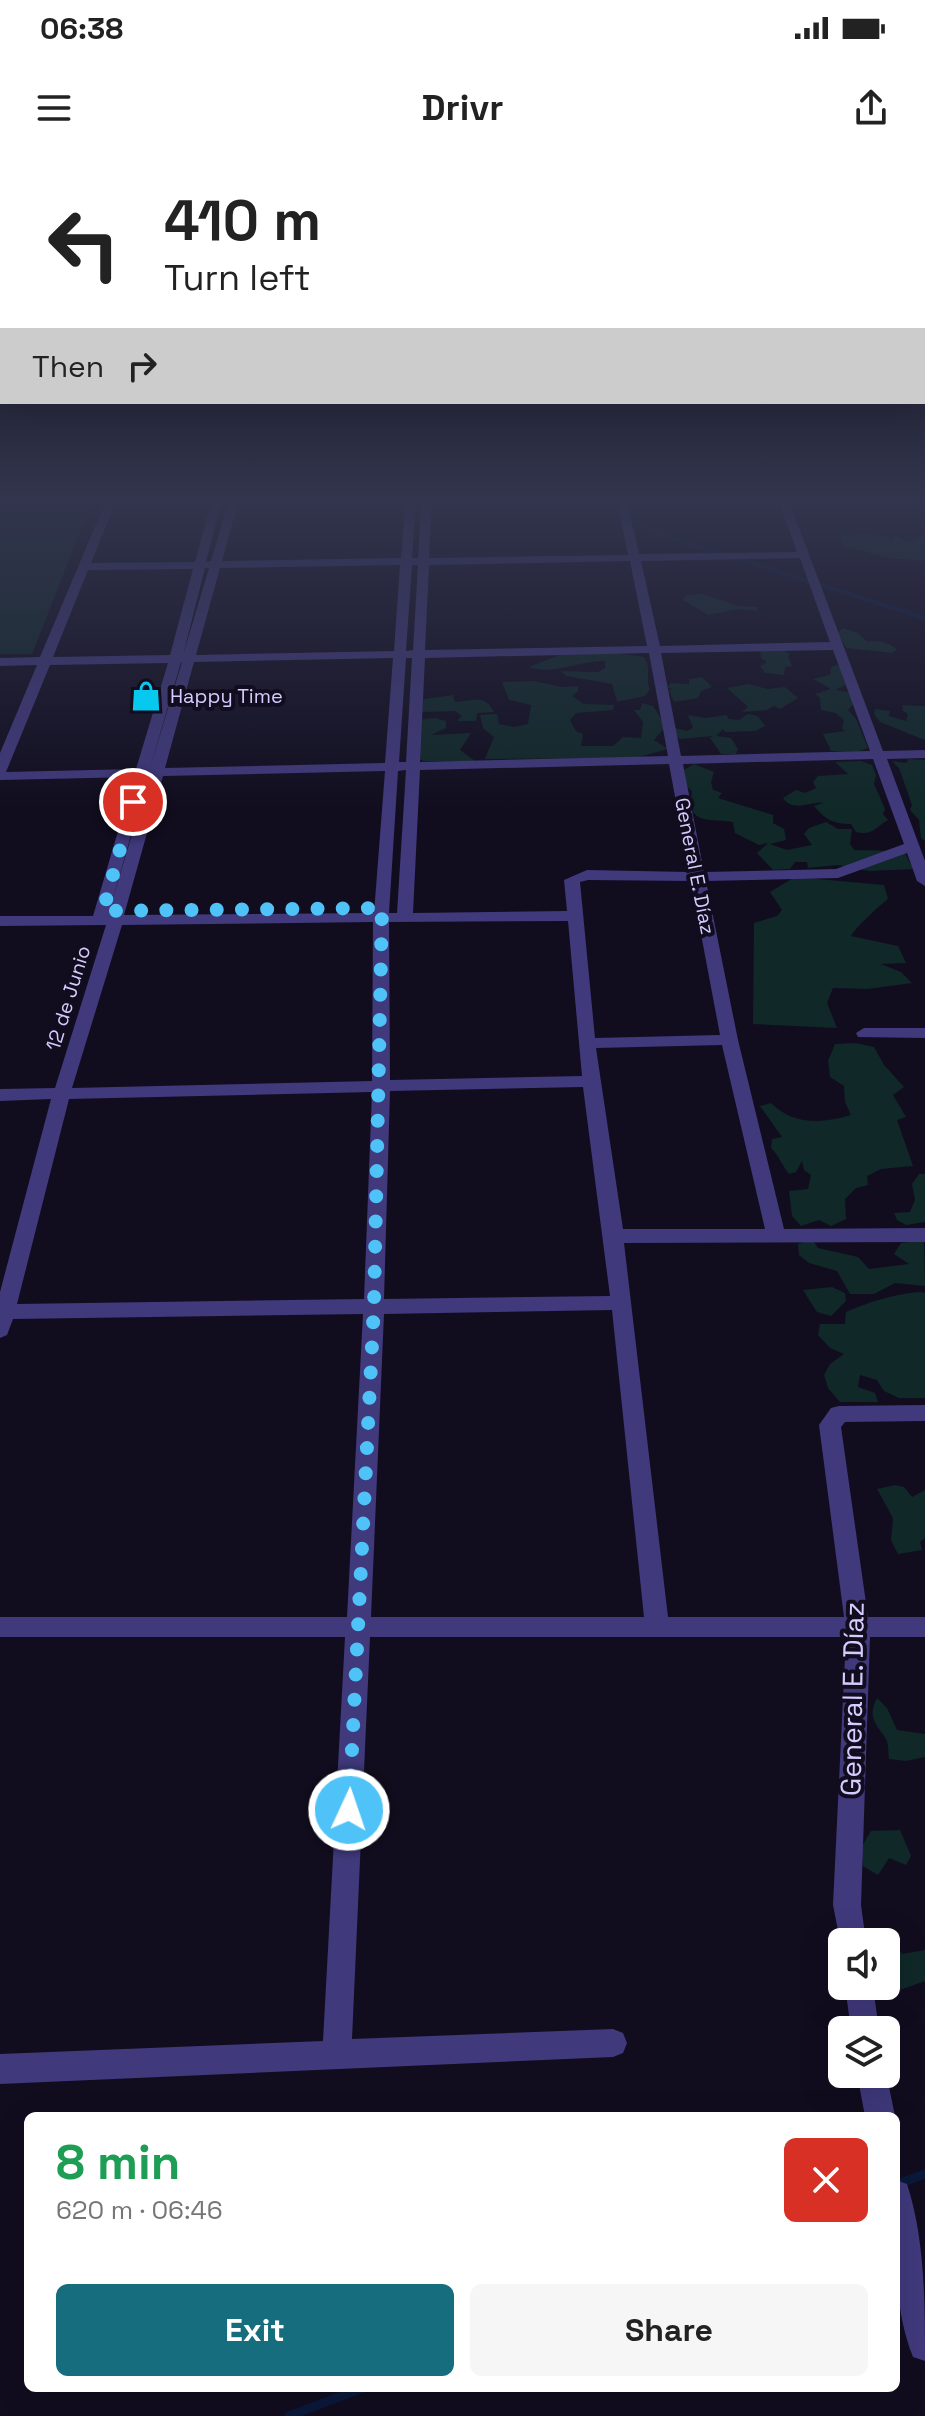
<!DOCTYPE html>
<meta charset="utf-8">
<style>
body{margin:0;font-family:"Space Grotesk",sans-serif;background:#f6f6f6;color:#222;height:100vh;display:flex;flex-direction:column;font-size:30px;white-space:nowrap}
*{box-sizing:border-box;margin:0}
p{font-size:26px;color:#767676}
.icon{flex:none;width:44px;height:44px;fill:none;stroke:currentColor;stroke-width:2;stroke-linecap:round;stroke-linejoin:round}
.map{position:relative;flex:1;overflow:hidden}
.sheet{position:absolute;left:24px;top:1952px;width:876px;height:280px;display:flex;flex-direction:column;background:#fff;border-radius:12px;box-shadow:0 8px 32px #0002}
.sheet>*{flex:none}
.top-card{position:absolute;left:0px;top:0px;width:926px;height:244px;box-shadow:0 8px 32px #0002;background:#fff;color:#222;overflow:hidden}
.fabs{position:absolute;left:828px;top:1768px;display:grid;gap:16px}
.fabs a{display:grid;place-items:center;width:72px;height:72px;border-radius:12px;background:#fff;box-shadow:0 8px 32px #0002;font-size:40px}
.pin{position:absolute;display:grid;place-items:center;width:68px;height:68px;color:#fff;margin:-34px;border:4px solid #fff;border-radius:50%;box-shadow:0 2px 8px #0007}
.me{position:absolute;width:88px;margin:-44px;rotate:3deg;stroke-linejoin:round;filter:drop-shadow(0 0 6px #0008)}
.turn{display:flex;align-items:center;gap:28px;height:168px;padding:0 32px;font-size:36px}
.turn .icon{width:104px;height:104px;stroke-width:2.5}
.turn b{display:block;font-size:56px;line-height:68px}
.then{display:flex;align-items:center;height:76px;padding:0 32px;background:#0003;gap:16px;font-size:30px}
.round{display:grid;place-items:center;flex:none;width:84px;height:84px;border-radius:12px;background:#f6f6f6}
.overview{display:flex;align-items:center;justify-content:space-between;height:136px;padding:0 32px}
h1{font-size:48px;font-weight:700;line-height:60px;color:#1e9e55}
.cta{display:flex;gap:16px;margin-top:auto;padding:16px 32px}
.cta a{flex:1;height:92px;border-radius:12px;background:#166d7e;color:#fff;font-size:32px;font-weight:700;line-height:92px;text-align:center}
.cta a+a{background:#f6f6f6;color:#222}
.status{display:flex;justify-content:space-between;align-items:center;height:56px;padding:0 40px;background:#fff;direction:ltr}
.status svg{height:22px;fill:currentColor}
header{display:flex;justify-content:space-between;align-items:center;height:104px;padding:0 32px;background:#fff;font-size:36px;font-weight:700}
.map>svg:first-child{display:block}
.green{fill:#102828}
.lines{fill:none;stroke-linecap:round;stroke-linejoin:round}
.stream-far1{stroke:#0a183a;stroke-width:4}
.stream{stroke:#0a183a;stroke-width:9}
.minor{fill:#40397c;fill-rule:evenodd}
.route{stroke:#4fc3f7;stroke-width:14;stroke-dasharray:0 25.2}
.labels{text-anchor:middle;stroke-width:8;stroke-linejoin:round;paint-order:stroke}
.far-poi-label{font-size:20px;fill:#d5ccfe;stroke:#110d1f;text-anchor:start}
.far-street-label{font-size:20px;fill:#d5ccfe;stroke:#110d1f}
.near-street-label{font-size:28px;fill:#d5ccfe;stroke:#110d1f}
</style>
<div class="status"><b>06:38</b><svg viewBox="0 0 49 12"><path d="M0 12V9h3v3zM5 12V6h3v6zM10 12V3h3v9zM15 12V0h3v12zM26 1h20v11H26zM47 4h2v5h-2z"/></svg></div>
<header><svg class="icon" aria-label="menu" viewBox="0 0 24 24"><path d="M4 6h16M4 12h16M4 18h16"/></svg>Drivr<svg class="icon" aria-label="share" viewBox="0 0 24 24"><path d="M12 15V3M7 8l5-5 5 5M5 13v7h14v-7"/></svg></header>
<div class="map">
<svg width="925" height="2256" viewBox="0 0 925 2256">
<rect width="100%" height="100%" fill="#110d1f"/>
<!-- green -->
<g class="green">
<polygon points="0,336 94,336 32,494 0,494"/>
<polygon points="860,374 887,376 893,382 892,377 896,376 910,382 925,374 925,401 890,398 842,386 840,375 856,376"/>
<polygon points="702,434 739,446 758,447 757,451 739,449 708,455 683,440 686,435"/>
<path d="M843,468L858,473L866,481C883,482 881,479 897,489L892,493L846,488L838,473Z"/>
<polygon points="782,490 790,494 788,496 792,506 785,507 784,515 765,513 760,506 767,502 761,498 760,491"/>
<path d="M617,493L644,497C652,509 645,518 650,529L645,536L617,542L612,524L566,516L561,511L598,512L605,508V501C580,500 552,516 529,507L562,494Z"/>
<polygon points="837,505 846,513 842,516 846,525 835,530 849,532 855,542 848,550 856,559 868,588 857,592 831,591 823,574 845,571 842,568 844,560 836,553 821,550 820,538 815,534 831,529 813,519 830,515 831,507"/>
<polygon points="702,517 712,527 701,531 698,538 674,542 669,530 673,529 668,528 670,523 689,524 689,519"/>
<polygon points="534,521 562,527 578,526 578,531 572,536 584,544 614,545 613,550 576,553 570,560 576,571 583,574 581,586 613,586 623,577 641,578 643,562 634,550 640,550 642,543 653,546 666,566 654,580 668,589 635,598 485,599 494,577 483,568 480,555 497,554 499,564 514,567 528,564 531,545 509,540 502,522"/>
<polygon points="748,524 768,529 785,527 798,538 780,549 774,546 767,550 742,552 748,547 727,528"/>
<path d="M453,535L455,542C471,542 484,532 494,552L477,553L476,561H457L462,556L455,551L421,552L424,539Z"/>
<polygon points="902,545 925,546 925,580 880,562 874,554 875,549 890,551 889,556 906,561 908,554 903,551"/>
<polygon points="748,554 758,556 765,566 755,571 725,572 723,569 716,576 731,578 738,589 736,594 721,594 710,578 713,576 680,579 675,576 675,568 687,571 693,568 688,555 706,558 726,555 729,559 739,560"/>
<polygon points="435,558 446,561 446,568 431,575 471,573 460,590 475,601 424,601 413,597 420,563 423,559"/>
<polygon points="909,599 925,600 925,681 921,678 919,660 910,650 912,645 899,608 892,601 906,603"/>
<path d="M861,601L872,605L876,615L874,624L885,649L883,654L888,660C875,667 873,676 856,672L851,664C833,664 825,659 814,646L823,643C809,641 793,653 783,638L796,630L805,633L816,628L813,622L818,616L848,614L835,602Z"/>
<path d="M694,604L714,612L711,622L713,630L722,633L718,638L773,655V663L784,669L786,680L770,684L787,690L812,685L804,674L809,668L826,662L838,669H852L850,684L854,690L904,691L913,709L869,711L837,705L808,708L807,702H795L790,709L773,710L757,693L768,683L759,685L735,673L733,662C708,658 686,666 692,631L687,627L684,610Z"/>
<path d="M795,717L884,725L888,739C879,746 855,768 851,776L898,786L906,803L881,804L901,812L912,823L868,829L833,828L827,843L837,868L753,864L754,763L777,756L782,750L770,732Z"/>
<path d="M855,883L874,887L884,905L904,927L893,935L906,957L897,960L913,1006L881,1009L867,1016L868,1025L856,1028L845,1039L846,1059L831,1066L819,1060L801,1066L792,1056L789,1031L808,1029L811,1015L804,1010L802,1001L796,1012L789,1014C782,1005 779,996 771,988L772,979L782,977L760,946L771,943C793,965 822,964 851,955L845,942L844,926L830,917L828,901L835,884Z"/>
<polygon points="919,1014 925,1014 925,1062 906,1065 897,1060 894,1053 910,1052 915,1040 912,1024"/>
<polygon points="812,1079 818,1088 858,1097 869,1109 909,1104 894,1094 901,1083 924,1080 925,1126 895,1123 874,1134 850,1134 837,1111 809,1103 799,1095 798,1084"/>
<polygon points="832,1127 845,1133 846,1141 831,1156 817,1152 803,1130"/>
<path d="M921,1132L925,1133V1238H899L884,1231L877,1220L860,1215L858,1227L875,1233L878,1242H840L828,1228L824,1215L830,1204L844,1194L830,1188L818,1175L820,1164H845L846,1152C869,1142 897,1133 921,1132Z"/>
<polygon points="895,1325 904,1327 912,1337 925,1330 925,1378 920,1382 922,1390 898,1394 891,1380 893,1358 877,1329"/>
<path d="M877,1538L887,1548L897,1570L925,1574V1597L906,1601L889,1599C888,1593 889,1584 886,1579C876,1563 867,1558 877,1538Z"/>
<polygon points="900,1670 911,1696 906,1705 889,1698 878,1715 863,1706 861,1688 871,1671"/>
<polygon points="868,1768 889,1775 902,1794 925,1790 925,1821 866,1842 864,1826 886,1826 886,1782 860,1782"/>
</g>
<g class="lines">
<!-- stream-far1 -->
<g class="stream-far1">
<path d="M605,336C634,373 679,381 722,394"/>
<polyline points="742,400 925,458"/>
</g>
<!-- stream -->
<g class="stream">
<polyline points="898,2024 925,2014"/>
<polyline points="289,2256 363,2228"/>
</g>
<!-- minor -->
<g class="minor">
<path d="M108,336H118L91,403L195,402L213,336H223L206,402L211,401L230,336H240L222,401L401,398L406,336H416L412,398H418L422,336H432L429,398L628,395L616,336H626L639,394L797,392L777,336H787L883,591L925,590V598L887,599L925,701V726L917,721L907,693L838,718L706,721L738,880L784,1069L925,1068V1082L624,1083L668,1457H844L819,1265L831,1248L839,1246L925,1245V1261L845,1262L841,1267L868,1457H925V1477H870L861,1745L866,1782H842V1791L833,1745L846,1477H370L352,1879L613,1869L623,1873L627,1883L623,1893L613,1897L0,1924V1894L323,1881L345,1477H0V1457H347L363,1154L13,1159L7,1175L0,1178V1132L51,939L0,941V929L55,928L106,765L0,766V756H93L134,617L0,620V593L37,505L0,506V498L40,497ZM800,398L830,482L660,486L641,401ZM630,401L647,486L425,490L429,405ZM400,405L394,491L196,495L220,408ZM412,405H418L413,490L406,491ZM205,408H209L183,495ZM193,409L170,495L53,497L88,410ZM833,490L870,591L681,596L661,493ZM649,493L668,596L420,602L425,498ZM393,498L385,603L165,608L194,502ZM406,498H412L406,602H399ZM181,502H182L150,608ZM168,503L136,609L6,612L50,505ZM873,599L904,684L836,709L704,712L683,604ZM669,604L689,712L587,710L564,720L567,751L413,753L420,610ZM406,610L397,753H389L398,611ZM385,611L374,753L124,755L163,616ZM148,617H149L108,755ZM588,720L691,721L720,875L595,878L580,722ZM568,761L582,916L390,920L389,762ZM373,762L372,921L72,928L122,765ZM722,885L765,1069H623L596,888ZM583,927L610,1136L384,1139L390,931ZM372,932L364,1139L17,1144L69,939ZM612,1150L644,1457H371L384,1154Z"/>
<polygon points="864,868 925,868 925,878 858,877 856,873"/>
<polygon points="845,1826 873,1826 879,1870 851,1870"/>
<polygon points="886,1912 895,1956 865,1956 857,1914"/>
<path d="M896,2020L907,2024C925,2079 925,2143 925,2201L913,2197C891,2142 896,2078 896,2020Z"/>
</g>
</g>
<!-- sky -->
<linearGradient id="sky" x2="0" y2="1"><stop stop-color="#090711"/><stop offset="0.52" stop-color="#32354d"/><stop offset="1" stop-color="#32354d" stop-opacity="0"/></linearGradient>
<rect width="925" height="652" fill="url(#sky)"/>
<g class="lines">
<!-- route -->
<polyline class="route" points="133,642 103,751 382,748 374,1145 349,1650"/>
</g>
<!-- icons -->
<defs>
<g id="shop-bare" transform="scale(2.4)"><path d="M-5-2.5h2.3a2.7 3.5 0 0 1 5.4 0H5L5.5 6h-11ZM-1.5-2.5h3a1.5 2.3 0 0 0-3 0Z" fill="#07c8ef" stroke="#110d1f" stroke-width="2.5" paint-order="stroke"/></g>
</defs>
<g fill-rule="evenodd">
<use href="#shop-bare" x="146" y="536"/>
</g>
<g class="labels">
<!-- far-poi labels -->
<g class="far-poi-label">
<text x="170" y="543">Happy Time</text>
</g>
<!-- far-street labels -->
<g class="far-street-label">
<text transform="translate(695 706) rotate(79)" y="7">General E. Díaz</text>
<text transform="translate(68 838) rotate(-73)" y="7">12 de Junio</text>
</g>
<!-- near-street labels -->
<g class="near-street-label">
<text transform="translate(852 1539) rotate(-89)" y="10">General E. Díaz</text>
</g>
</g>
</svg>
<div class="fabs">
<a><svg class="icon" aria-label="sound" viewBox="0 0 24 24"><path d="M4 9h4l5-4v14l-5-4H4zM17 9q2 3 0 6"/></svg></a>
<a><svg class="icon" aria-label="layers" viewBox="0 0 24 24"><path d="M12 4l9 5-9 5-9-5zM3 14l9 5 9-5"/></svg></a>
</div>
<div class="pin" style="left:133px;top:642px;background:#d93025"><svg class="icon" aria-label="arrive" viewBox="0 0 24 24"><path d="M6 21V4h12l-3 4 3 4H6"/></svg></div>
<svg class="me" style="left:349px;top:1650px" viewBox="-20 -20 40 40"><circle r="17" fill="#4fc3f7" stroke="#fff" stroke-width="3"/><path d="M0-11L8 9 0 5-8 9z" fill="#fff"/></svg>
<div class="top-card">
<div class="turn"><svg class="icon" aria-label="left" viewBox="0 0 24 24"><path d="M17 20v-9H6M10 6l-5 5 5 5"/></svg><div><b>410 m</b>Turn left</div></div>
<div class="then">Then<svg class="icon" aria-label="right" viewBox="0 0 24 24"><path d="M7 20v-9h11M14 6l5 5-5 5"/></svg></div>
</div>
<section class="sheet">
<div class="overview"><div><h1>8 min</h1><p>620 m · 06:46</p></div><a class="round" style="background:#d93025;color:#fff"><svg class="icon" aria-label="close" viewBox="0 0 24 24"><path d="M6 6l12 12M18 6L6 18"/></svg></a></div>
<div class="cta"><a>Exit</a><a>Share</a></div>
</section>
</div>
